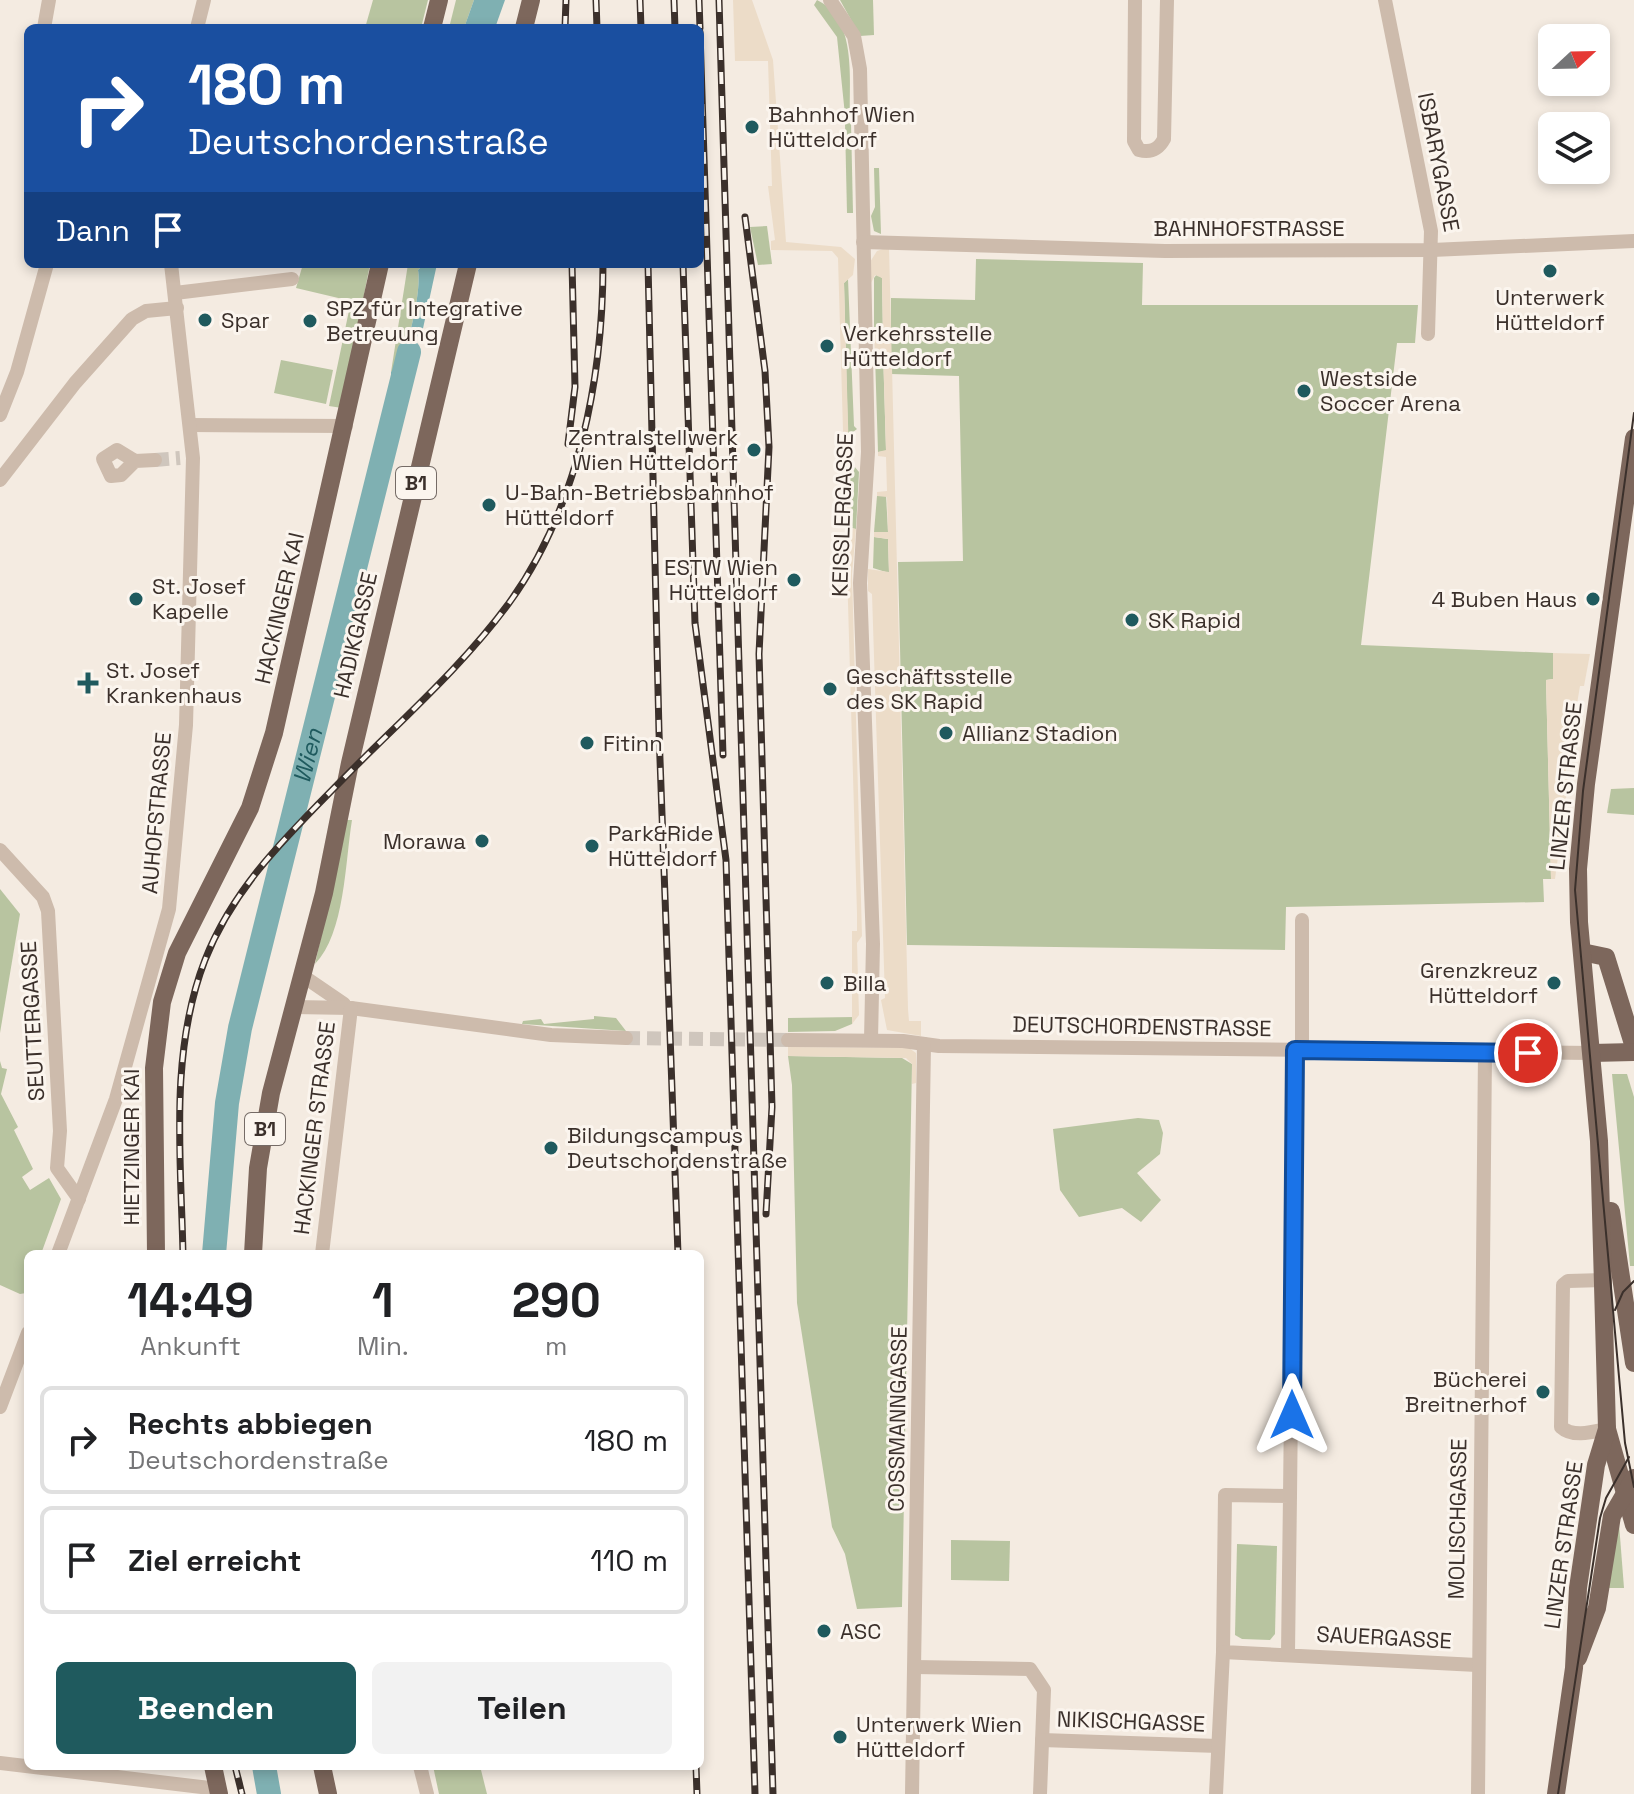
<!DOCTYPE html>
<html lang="de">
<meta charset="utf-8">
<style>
body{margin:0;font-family:"Space Grotesk",sans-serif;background:#f2f2f2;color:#202124;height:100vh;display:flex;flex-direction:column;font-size:30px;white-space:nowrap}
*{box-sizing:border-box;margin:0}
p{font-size:26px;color:#757577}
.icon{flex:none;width:44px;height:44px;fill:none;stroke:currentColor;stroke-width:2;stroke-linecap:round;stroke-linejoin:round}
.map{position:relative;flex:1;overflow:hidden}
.sheet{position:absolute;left:24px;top:1250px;width:680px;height:520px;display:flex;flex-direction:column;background:#fff;border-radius:12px;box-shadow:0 4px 12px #0003}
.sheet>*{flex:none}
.hud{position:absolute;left:24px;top:24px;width:680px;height:244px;border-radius:12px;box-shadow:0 4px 12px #0003;background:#1a4fa0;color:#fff;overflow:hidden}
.needle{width:52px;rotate:68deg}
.tools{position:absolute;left:1538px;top:24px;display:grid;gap:16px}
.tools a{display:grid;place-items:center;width:72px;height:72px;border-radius:12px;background:#fff;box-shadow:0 4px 12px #0003;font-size:40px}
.pin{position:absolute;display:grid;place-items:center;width:68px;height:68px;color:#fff;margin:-34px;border:4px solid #fff;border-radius:50%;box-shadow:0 2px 8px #0007}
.me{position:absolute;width:88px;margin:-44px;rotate:0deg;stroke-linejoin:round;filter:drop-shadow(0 0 6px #0008)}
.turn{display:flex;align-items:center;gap:28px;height:168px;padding:0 32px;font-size:36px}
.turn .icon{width:104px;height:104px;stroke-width:2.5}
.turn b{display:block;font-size:56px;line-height:68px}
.then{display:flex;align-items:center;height:76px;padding:0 32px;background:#0003;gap:16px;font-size:30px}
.eta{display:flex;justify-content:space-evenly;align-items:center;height:136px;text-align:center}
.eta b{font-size:48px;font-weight:700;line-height:56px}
.action{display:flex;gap:16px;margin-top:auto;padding:16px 32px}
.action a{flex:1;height:92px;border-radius:12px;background:#1f5a5e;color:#fff;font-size:32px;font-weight:700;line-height:92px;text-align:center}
.action a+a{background:#f2f2f2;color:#202124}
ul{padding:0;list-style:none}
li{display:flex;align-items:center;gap:24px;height:108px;margin:0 16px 12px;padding:0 16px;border:4px solid #e0e0e0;border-radius:12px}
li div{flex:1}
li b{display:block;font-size:30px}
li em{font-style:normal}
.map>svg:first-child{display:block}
.green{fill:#b8c4a0}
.plaza{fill:#ecdcc8}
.water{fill:#7fb0b2}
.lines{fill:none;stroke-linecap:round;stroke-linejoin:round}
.river{stroke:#7fb0b2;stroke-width:24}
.minor-tunnel{stroke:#cfc6bd;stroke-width:14;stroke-dasharray:14 7;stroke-linecap:butt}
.minor{stroke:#cdbbac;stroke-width:14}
.major{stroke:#7d675c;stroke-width:18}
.tram{stroke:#3b302b;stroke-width:2}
.rail-casing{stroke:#3b302b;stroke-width:7}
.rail{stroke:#fbf5ee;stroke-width:4;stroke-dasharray:12;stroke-linecap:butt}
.route-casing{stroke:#114b97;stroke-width:20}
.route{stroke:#1a73e8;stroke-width:14}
.poi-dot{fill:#1f5a5e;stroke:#fbf5ee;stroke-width:3}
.labels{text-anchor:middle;stroke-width:6;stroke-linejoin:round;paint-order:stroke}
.shield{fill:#fbf5ee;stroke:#756b66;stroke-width:2}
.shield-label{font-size:20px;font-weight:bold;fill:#3b302b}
.poi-label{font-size:22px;fill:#3b302b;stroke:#fbf5ee;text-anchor:start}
.street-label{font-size:22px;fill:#3b302b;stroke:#fbf5ee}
.water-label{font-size:24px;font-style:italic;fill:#1f5a5e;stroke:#fbf5ee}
</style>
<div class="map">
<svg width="1634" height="1794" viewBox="0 0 1634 1794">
<rect width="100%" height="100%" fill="#f4ebe1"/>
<!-- green -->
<g class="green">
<polygon points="373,0 428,0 421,28 365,28"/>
<polygon points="456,0 474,0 464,28 449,28"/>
<path d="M817,0C857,19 849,78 850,115H845L837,37L814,5Z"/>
<polygon points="840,0 873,0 874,35 860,36"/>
<polygon points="851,123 853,213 847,213 845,124"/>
<polygon points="874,168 879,168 881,234 874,231 871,216 875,207"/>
<polygon points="767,226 772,264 758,265 750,227"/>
<polygon points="976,259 1143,263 1142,305 1418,305 1415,343 1397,343 1361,645 1553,653 1553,679 1546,680 1551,879 1543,879 1544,902 1286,907 1285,950 907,945 898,562 963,561 959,376 891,374 891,298 975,300"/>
<polygon points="303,264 370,264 342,408 329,406 351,301 296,288"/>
<path d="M408,264H424L418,270C422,290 407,361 391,372Z"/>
<polygon points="877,274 882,278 883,338 874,332 874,278"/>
<polygon points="848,279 854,426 857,429 848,436 844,283"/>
<polygon points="883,350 886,451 878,452 875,355"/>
<polygon points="281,360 333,370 326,404 274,393"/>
<polygon points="849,460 859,472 856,529 851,528"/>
<polygon points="886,495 888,532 874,532 877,496"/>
<polygon points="874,537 888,539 889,573 873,568"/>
<polygon points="1634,788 1634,815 1607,813 1611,789"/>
<path d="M347,820H352C345,863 345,933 315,964Z"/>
<polygon points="0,889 20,914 0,1033"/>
<polygon points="594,1016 616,1018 626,1031 522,1024 523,1021 541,1019 544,1024 594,1019"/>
<polygon points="854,1017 852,1024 835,1031 788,1032 788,1018"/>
<polygon points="788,1056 902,1058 912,1064 902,1607 857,1609 845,1554 832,1527 797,1303 792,1085"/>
<polygon points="0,1061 2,1068 7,1069 1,1094 18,1127 14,1130 33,1169 22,1177 30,1190 49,1178 61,1199 41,1254 28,1254 26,1293 20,1294 0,1285"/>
<polygon points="1612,1074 1627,1074 1634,1097 1634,1266 1630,1266"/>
<polygon points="1138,1118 1159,1120 1163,1133 1160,1154 1137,1173 1161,1200 1141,1222 1122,1208 1079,1217 1060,1190 1053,1129"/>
<polygon points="1619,1524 1624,1588 1608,1588"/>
<polygon points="951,1540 1010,1541 1009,1581 951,1580"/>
<polygon points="1237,1544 1277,1546 1275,1634 1270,1640 1242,1639 1235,1635"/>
<polygon points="433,1766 480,1766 487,1794 439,1794"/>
</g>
<!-- plaza -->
<g class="plaza">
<polygon points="733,0 752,0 773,60 786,242 841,247 855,259 853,275 844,283 851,528 856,529 852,574 862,936 857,943 859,1015 852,1024 852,931 857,931 857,914 838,258 832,251 771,250 771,241 775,240 768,186 772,186 768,61 735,61"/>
<polygon points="889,247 908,1009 909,1021 921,1021 921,1036 887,1030 881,1000 885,998 872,594 868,591 868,569 889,572 888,539 874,537 874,532 888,532 887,497 877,496 877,492 887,491 886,457 878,456 878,452 886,450 883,350 875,355 874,332 883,337 882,278 875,275 871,283 870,262 877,251"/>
<polygon points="1553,653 1590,654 1584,686 1580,686 1565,775 1569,776 1555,879 1551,879 1546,680 1553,679"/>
<polygon points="788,1047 909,1048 916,1053 916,1083 912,1084 912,1064 906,1058 788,1056"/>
</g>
<!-- water -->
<g class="water">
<polygon points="474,0 505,0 495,28 464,28"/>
<path d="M424,264H437L422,333L418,334L408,370L411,381L391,380V372C407,361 422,290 418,270Z"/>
</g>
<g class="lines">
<!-- river -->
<g class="river">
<path id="s1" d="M214,1254L227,1103L240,1028L409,352"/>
<polyline points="264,1766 269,1794"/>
</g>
<!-- minor-tunnel -->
<g class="minor-tunnel">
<polyline points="155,460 180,458"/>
<polyline points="626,1038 788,1040"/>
</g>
<!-- minor -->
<g class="minor">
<polyline points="830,0 854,36 860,69 868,452 860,583 873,944 871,1040"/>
<path d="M1135,0L1134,141L1139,150C1151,153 1158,150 1164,139L1167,0"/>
<polyline points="1385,0 1431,231 1428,334"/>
<polyline points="44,28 49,0"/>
<polyline points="197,28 204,0"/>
<polyline points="863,242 1165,251 1432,250 1634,241"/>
<polyline points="175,293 292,279"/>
<polyline points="0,415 17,372 47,264"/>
<polyline points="190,425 346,426"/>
<polyline points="135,461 121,475 111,476 103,459 117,450 135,461 155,460"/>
<polyline points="0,480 75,383 132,319 146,311 177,308"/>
<polyline points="0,850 43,897 48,911 60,1131 57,1168 79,1199"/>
<polyline points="303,976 344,1004"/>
<polyline points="294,1007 351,1008 551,1035 626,1038"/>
<polyline points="788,1040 903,1041 939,1046 1592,1053"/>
<polyline points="1302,1050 1302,920"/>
<polyline points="58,1254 116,1099 169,909 186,725 193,458 171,264"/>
<polyline points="322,1254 351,1008"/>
<path d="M1604,1280L1568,1281L1563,1285L1561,1427C1573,1438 1593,1432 1607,1429"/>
<polyline points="0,1407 28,1333"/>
<polyline points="1290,1496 1295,1050"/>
<polyline points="1288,1653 1290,1496 1225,1495 1223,1652 1477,1665"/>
<polyline points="915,1667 1030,1669 1044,1690 1040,1794"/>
<polyline points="1042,1740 1218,1746"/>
<polyline points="0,1763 218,1789"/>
<polyline points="420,1766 427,1794"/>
<polyline points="912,1794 924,1044"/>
<polyline points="1216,1794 1223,1652"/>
<polyline points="1478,1794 1485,1052"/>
</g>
<!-- major -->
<g class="major">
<polyline points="432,28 439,0"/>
<polyline points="524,28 531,0"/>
<polyline points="1582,952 1606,957 1634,1047"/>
<polyline points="1592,1053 1634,1052"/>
<polyline points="1611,1211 1634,1363"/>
<polyline points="156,1254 154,1068 162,1002 177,953 250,808 274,733 380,264"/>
<polyline points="253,1254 258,1168 271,1093 324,893 350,763 468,264"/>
<polyline points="1607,1429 1634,1525"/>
<polyline points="1578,1658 1597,1608 1612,1516 1634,1478"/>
<polyline points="213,1766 219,1794"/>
<polyline points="322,1766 328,1794"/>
<polyline points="1556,1794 1574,1668 1578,1588 1596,1465 1607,1429 1599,1141 1579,922 1578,869 1586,784 1634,438"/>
</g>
<!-- tram -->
<g class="tram">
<polyline points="1634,413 1583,791 1575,890 1625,1443 1634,1487"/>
<polyline points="1615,1310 1623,1292 1634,1281"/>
<polyline points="1558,1794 1600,1518 1606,1498 1629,1457"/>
</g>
<!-- rail casing -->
<g class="rail-casing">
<g id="rail">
<polyline points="596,0 597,28"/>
<polyline points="640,0 641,28"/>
<polyline points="674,0 675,28"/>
<polyline points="699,0 700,28"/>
<polyline points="719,0 773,1794"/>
<polyline points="565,28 566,0"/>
<polyline points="700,32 723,755"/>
<polyline points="745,217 765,371 769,447 759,654 772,1107 766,1214"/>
<polyline points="648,264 659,732 678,1254"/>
<polyline points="683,264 695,623 726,860 755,1794"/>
<polyline points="568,444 575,387 572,264"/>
<path d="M183,1254C181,1157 169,1053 205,960C234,886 288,835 343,779C399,722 462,667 509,603C578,508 603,379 603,264"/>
<polyline points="235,1766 242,1794"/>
<polyline points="696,1766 697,1794"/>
</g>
</g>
<!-- rail -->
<use href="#rail" class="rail"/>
</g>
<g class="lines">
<!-- route casing -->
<g class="route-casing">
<polyline id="route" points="1292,1415 1295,1050 1528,1053"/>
</g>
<!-- route -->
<use href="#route" class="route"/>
</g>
<!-- markers -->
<g class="poi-dot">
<circle cx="752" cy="127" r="8"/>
<circle cx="1550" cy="271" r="8"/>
<circle cx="205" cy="320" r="8"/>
<circle cx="310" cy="321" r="8"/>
<circle cx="827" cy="346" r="8"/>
<circle cx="1304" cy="391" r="8"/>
<circle cx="754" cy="450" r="8"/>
<circle cx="489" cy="505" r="8"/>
<circle cx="794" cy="580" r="8"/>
<circle cx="136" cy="599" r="8"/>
<circle cx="1593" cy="599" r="8"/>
<circle cx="1132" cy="620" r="8"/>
<path d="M84 671h8v8h8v8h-8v8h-8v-8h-8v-8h8z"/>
<circle cx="830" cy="689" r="8"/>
<circle cx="946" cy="733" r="8"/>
<circle cx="587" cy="743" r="8"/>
<circle cx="482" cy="841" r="8"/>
<circle cx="592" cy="846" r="8"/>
<circle cx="827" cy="983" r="8"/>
<circle cx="1554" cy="983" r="8"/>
<circle cx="551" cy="1148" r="8"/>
<circle cx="1543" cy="1392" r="8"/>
<circle cx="824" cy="1631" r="8"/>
<circle cx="840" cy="1737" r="8"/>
</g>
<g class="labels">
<!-- shield labels -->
<g class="shield">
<rect x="396" y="467" width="40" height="32" rx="6"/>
<rect x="245" y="1113" width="40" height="32" rx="6"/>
</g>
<g class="shield-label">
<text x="416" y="490">B1</text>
<text x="265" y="1136">B1</text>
</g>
<!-- poi labels -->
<g class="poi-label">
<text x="768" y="122">Bahnhof Wien<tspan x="768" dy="25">Hütteldorf</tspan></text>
<text x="1550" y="305" text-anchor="middle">Unterwerk<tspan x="1550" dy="25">Hütteldorf</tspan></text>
<text x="326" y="316">SPZ für Integrative<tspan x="326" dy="25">Betreuung</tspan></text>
<text x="221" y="328">Spar</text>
<text x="843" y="341">Verkehrsstelle<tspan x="843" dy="25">Hütteldorf</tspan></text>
<text x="1320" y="386">Westside<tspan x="1320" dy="25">Soccer Arena</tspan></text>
<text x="738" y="445" text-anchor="end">Zentralstellwerk<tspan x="738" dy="25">Wien Hütteldorf</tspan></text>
<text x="505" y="500">U-Bahn-Betriebsbahnhof<tspan x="505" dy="25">Hütteldorf</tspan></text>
<text x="778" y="575" text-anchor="end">ESTW Wien<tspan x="778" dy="25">Hütteldorf</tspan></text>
<text x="152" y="594">St. Josef<tspan x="152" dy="25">Kapelle</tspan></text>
<text x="1577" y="607" text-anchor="end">4 Buben Haus</text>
<text x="1148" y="628">SK Rapid</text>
<text x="106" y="678">St. Josef<tspan x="106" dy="25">Krankenhaus</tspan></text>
<text x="846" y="684">Geschäftsstelle<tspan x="846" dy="25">des SK Rapid</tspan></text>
<text x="962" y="741">Allianz Stadion</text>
<text x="603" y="751">Fitinn</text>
<text x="608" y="841">Park&amp;Ride<tspan x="608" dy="25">Hütteldorf</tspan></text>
<text x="466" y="849" text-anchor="end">Morawa</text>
<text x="1538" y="978" text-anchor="end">Grenzkreuz<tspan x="1538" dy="25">Hütteldorf</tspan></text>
<text x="843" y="991">Billa</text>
<text x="567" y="1143">Bildungscampus<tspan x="567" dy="25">Deutschordenstraße</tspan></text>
<text x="1527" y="1387" text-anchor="end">Bücherei<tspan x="1527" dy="25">Breitnerhof</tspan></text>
<text x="840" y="1639">ASC</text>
<text x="856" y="1732">Unterwerk Wien<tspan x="856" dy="25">Hütteldorf</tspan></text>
</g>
<!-- street labels -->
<g class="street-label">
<text transform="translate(1439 162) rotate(79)" y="8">ISBARYGASSE</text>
<text x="1249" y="236">BAHNHOFSTRASSE</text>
<text transform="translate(842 515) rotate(-88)" y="8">KEISSLERGASSE</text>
<text transform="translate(279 608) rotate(-77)" y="8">HACKINGER KAI</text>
<text transform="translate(355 635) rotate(-77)" y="8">HADIKGASSE</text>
<text transform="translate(1565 786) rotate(-84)" y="8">LINZER STRASSE</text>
<text transform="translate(156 813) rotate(-85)" y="8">AUHOFSTRASSE</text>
<text transform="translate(32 1021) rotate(-93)" y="8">SEUTTERGASSE</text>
<text transform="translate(1142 1026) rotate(1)" y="8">DEUTSCHORDENSTRASSE</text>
<text transform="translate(314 1128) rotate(-83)" y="8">HACKINGER STRASSE</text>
<text transform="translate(131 1147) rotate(-90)" y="8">HIETZINGER KAI</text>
<text transform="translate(897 1419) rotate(-89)" y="8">COSSMANNGASSE</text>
<text transform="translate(1457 1519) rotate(-89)" y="8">MOLISCHGASSE</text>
<text transform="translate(1563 1545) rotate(-82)" y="8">LINZER STRASSE</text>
<text transform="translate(1384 1637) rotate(3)" y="8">SAUERGASSE</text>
<text transform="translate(1131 1721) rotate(2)" y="8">NIKISCHGASSE</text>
</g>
<!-- water labels -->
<g class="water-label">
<text dy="8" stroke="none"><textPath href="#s1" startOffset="508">Wien</textPath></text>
</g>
</g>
</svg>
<div class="tools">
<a><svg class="needle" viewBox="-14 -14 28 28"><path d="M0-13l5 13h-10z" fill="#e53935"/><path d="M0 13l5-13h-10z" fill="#757577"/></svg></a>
<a><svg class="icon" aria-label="layers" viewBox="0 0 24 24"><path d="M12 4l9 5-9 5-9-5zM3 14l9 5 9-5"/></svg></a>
</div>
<div class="pin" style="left:1528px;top:1053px;background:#d93025"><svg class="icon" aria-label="arrive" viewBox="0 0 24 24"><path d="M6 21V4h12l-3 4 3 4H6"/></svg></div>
<svg class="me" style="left:1292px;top:1415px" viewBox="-20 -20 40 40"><path d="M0-17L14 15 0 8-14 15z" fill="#1a73e8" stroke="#fff" stroke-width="4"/></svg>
<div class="hud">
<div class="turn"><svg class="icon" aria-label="right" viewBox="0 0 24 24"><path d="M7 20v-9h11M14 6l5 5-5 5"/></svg><div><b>180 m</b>Deutschordenstraße</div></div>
<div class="then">Dann<svg class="icon" aria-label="arrive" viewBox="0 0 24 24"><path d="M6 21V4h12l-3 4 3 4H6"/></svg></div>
</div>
<section class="sheet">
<div class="eta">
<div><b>14:49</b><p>Ankunft</p></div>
<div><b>1</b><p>Min.</p></div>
<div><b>290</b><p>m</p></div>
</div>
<ul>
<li><svg class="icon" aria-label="right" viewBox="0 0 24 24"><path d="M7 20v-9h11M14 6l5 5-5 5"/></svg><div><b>Rechts abbiegen</b><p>Deutschordenstraße</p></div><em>180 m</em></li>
<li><svg class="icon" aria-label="arrive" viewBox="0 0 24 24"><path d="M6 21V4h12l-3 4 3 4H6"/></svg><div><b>Ziel erreicht</b></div><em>110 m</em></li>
</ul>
<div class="action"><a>Beenden</a><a>Teilen</a></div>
</section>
</div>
